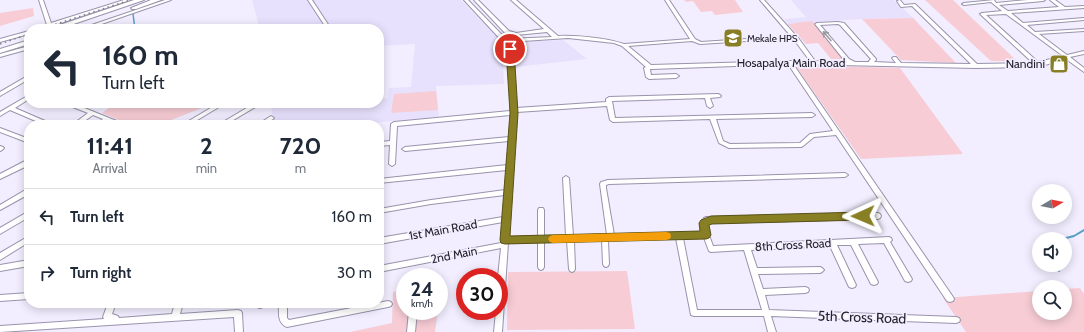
<!DOCTYPE html>
<style>
body{margin:0;font-family:Cabin,sans-serif;background:#f2f2f3;color:#1f2937;height:100vh;display:flex;flex-direction:column;font-size:15px;white-space:nowrap}
*{box-sizing:border-box;margin:0}
p{font-size:13px;color:#747a83}
.icon{flex:none;width:22px;height:22px;fill:none;stroke:currentColor;stroke-width:2;stroke-linecap:round;stroke-linejoin:round}
.map{position:relative;flex:1;overflow:hidden}
.details{position:absolute;left:24px;top:120px;width:360px;height:188px;display:flex;flex-direction:column;background:#fff;border-radius:16px;box-shadow:0 2px 10px #0003}
.details>*{flex:none}
.guide{position:absolute;left:24px;top:24px;width:360px;height:84px;border-radius:16px;box-shadow:0 2px 10px #0003;background:#fff;color:#1f2937;overflow:hidden}
.needle{width:26px;rotate:80deg}
.buttons{position:absolute;left:1032px;top:184px;display:grid;gap:8px}
.buttons a{display:grid;place-items:center;width:40px;height:40px;border-radius:50%;background:#fff;box-shadow:0 2px 10px #0003;font-size:20px}
.speed{position:absolute;left:396px;top:268px;display:flex;gap:8px;font-size:20px;font-weight:700;text-align:center}
.speed>*{display:grid;place-content:center;width:52px;height:52px;border-radius:50%;background:#fff;box-shadow:0 2px 10px #0003;line-height:1}
.speed small{font-size:10px;font-weight:400}
.speed .limit{border:6px solid #d22;background:#fff;color:#111}
.pin{position:absolute;display:grid;place-items:center;width:34px;height:34px;color:#fff;margin:-17px;border:2px solid #fff;border-radius:50%;box-shadow:0 1px 4px #0007}
.me{position:absolute;width:44px;margin:-22px;rotate:269deg;stroke-linejoin:round;filter:drop-shadow(0 0 3px #0008)}
.turn{display:flex;align-items:center;gap:14px;height:84px;padding:0 12px;font-size:18px}
.turn .icon{width:52px;height:52px;stroke-width:2.5}
.turn b{display:block;font-size:28px;line-height:34px}
.eta{display:flex;justify-content:space-evenly;align-items:center;height:68px;text-align:center}
.eta b{font-size:24px;font-weight:700;line-height:28px}
ul{padding:0;list-style:none}
li{display:flex;align-items:center;gap:12px;height:56px;padding:0 12px;border-top:1px solid #e0e1e3}
li div{flex:1}
li b{display:block;font-size:15px}
li em{font-style:normal}
.map>svg:first-child{display:block}
.built{fill:#e8e1fd}
.green{fill:#f7ccd5}
.lines{fill:none;stroke-linecap:round;stroke-linejoin:round}
.stream-far1{stroke:#589fc2;stroke-width:1.5}
.stream{stroke:#589fc2;stroke-width:2}
.minor-casing{stroke:#9993ac;stroke-width:2}
.highway-casing{stroke:#9993ac;stroke-width:2}
.minor{fill:#fff;fill-rule:evenodd}
.highway{fill:#fff;fill-rule:evenodd}
.rail{stroke:#817e8b;stroke-width:1.5;stroke-dasharray:1.5 3.5;stroke-linecap:butt}
.oneway{stroke:#9c9ba0}
.route{fill:#887e24;stroke:#585217}
.slow{fill:#f59e0b}
.labels{text-anchor:middle;stroke-width:3.5;stroke-linejoin:round;paint-order:stroke}
.far-poi-label{font-size:10px;fill:#24212b;stroke:#f2eeff;text-anchor:start}
.street-label{font-size:12px;fill:#24212b;stroke:#f2eeff}
.poi-label{font-size:12px;fill:#24212b;stroke:#f2eeff;text-anchor:end}
.near-street-label{font-size:14px;fill:#24212b;stroke:#f2eeff}
</style>
<div class="map">
<svg width="1084" height="332" viewBox="0 0 1084 332">
<rect width="100%" height="100%" fill="#f2eeff"/>
<!-- built -->
<g class="built">
<polygon points="252,0 461,0 502,42 504,84 436,86 439,117 346,125 273,125 271,103 379,103 379,99 388,98 389,88 411,87 415,44 379,46 379,29 260,29"/>
<polygon points="791,0 894,0 913,18 862,19 788,24 784,19 806,17"/>
<polygon points="563,40 587,59 515,67 512,42"/>
</g>
<!-- green -->
<g class="green">
<polygon points="684,0 735,0 743,12 715,15 712,11 701,12 693,1 686,2"/>
<polygon points="925,0 953,0 1017,61 991,61"/>
<polygon points="33,8 34,16 0,26 0,13"/>
<polygon points="913,18 956,63 901,60 862,19"/>
<polygon points="812,21 844,59 831,59 818,43 806,44 788,24"/>
<polygon points="795,65 900,68 963,154 861,159"/>
<polygon points="436,91 438,110 391,113 394,94"/>
<polygon points="107,103 215,103 158,125 131,125 102,113 109,108"/>
<polygon points="627,271 635,329 507,330 508,272"/>
<polygon points="1080,288 1084,294 1084,332 966,332 943,298 1039,291 1039,313 1065,313 1065,289"/>
<polygon points="405,289 405,311 438,311 435,332 350,332 392,323 393,292"/>
</g>
<g class="lines">
<!-- stream-far1 -->
<polyline class="stream-far1" points="135,29 133,14 142,6"/>
<!-- stream -->
<g class="stream">
<polyline points="1062,239 1074,236 1084,230"/>
<polyline points="1057,265 1059,271"/>
</g>
<!-- minor casing -->
<g class="minor-casing">
<g id="minor">
<polygon points="39,0 43,0 51,23 124,0 130,0 52,26 53,29 49,29 48,27 43,29 36,29 47,25"/>
<polygon points="165,0 171,0 87,29 80,29"/>
<polygon points="308,0 312,0 331,29 327,29"/>
<path d="M464,0H468L506,39L552,37L547,32L516,35L505,33L474,0H478L509,31L516,33L544,29L511,0H516L558,36C576,35 607,38 624,44L690,39L665,0H669L695,39L701,42L762,38L764,39L762,40L700,44L692,41L628,46L651,65L789,61H810L795,41L760,0H764L799,39L815,61L847,62L845,61L815,24L817,23L838,22L844,23L876,59V60L874,62L896,63L892,58L894,57H896L901,63L971,64L912,6L901,7L897,1L900,0L904,5L915,4L977,64L1033,63L980,14L982,13L1002,11L991,2L964,5L962,4L964,3L994,0L996,3L1027,0H1045L1043,1L999,5L1008,11L1059,7L1050,0H1055L1065,7L1084,6V8L1011,13L1023,23L1084,18V20L1027,25L1035,32L1084,29V31L1039,34L1067,55L1084,51V54L1070,57L1084,68V72L1066,59L1045,65L1029,67L976,68L793,64L953,297L954,299L953,301L950,302L947,301L836,135L814,137L803,146L801,147L729,148L719,143L710,119L613,122L610,120L607,106L517,112L508,237L538,236V210L539,208H543L544,210V236H566L563,178L566,176L569,178L573,236L607,235L600,184L601,182L608,180L845,173L848,175L845,177L609,184L606,185V188L614,235L702,232L701,223L704,218L706,217L878,213L880,214L881,216L880,218L878,219L707,223L709,235L713,246L889,237L891,238L892,240L890,242L912,279L911,281L908,282L905,281L884,243L858,244L878,282L877,284L874,285L871,284L851,245H837L856,285L855,287L852,288L849,287L830,246L751,250L757,268L820,267L822,268L824,270L822,272L820,273L758,274L763,289L805,287L808,288L809,290L808,292L805,293L765,295L769,310L956,317L959,318L960,320L959,322L956,323L771,316L776,332H768L764,316H694L691,315L676,238L608,240L609,264L608,266L606,267L604,266L603,264L602,240L574,241L575,269L574,271L572,272L570,271L569,269L567,241L544,242V267L543,269L541,270L539,269L538,267V242L508,243L502,332H494L496,311H499L498,277L501,248L379,272V266L501,243L503,222L379,244V238L503,217L505,195L431,204L379,213V209L431,200L505,190L507,170L379,183V179L507,165L509,141L405,151L402,149L405,147L509,137L511,115L397,126L395,164L392,166L389,164L390,145L379,146V142L390,141L391,124L394,122L511,111L508,49L503,42ZM1006,14L1063,56L1038,62L986,15ZM838,24L840,25L871,59L869,61V62H855L849,59L820,25ZM568,38L614,43L622,46L646,67L644,68L646,77L649,79L676,78L679,76L676,74L651,75L650,69H651L788,64L833,131L810,134L800,143L730,144L723,141L716,119L812,117L815,115L812,113L615,118L612,101L705,98L707,106L710,108L713,106L710,98L720,97L721,96L720,95L718,94L609,97L606,99V102L516,108L512,49L508,42ZM683,238H704L709,251L711,252L744,250L762,310H697Z"/>
<polygon points="29,31 29,34 0,42 0,39"/>
<polygon points="29,46 29,49 0,57 0,54"/>
<polygon points="29,75 29,79 0,96 0,92"/>
<polygon points="29,95 29,99 15,108 52,124 53,125 45,125 10,110 0,116 0,112"/>
<polygon points="64,103 72,103 124,124 125,125 117,125 108,121 101,125 94,125 103,119 93,115 79,125 72,125 88,113 65,104"/>
<polygon points="219,103 223,103 224,104 189,125 182,125"/>
<polygon points="255,103 262,103 225,125 218,125"/>
<polygon points="271,116 274,118 273,119 264,125 257,125"/>
<polygon points="0,128 29,139 29,143 0,132"/>
<polygon points="0,146 3,147 4,148 2,150 0,151"/>
<polygon points="27,160 29,160 29,165 0,179 0,174"/>
<polygon points="27,189 29,189 29,194 0,210 0,205"/>
<polygon points="29,211 29,217 0,234 0,228"/>
<polygon points="29,236 29,242 0,260 0,253"/>
<polygon points="29,260 29,266 0,271 0,265"/>
<polygon points="29,293 29,299 0,301 0,295"/>
<path d="M388,301L391,302L392,304L391,306L388,307L287,327C277,323 279,312 279,303H287V318L289,320Z"/>
<polygon points="108,303 116,303 112,314 118,316 119,318 172,314 175,303 183,303 180,314 238,310 241,311 242,313 243,332 235,332 234,317 0,332 0,326 104,319 103,317"/>
<polygon points="256,303 264,303 263,307 260,308 257,307"/>
<polygon points="409,311 417,311 415,332 407,332"/>
</g>
</g>
<!-- highway casing -->
<g class="highway-casing">
<g id="highway">
<polygon points="134,0 144,0 59,29 48,29"/>
<polygon points="151,0 161,0 136,9 132,9 131,8"/>
<polygon points="29,40 29,44 0,53 0,49"/>
</g>
</g>
<!-- minor -->
<use href="#minor" class="minor"/>
<!-- highway -->
<use href="#highway" class="highway"/>
<!-- rail -->
<g class="rail">
<polyline points="41,29 130,0"/>
<polyline points="0,44 29,34"/>
</g>
</g>
<!-- one-way arrows -->
<defs><path id="oneway-shaft" d="M-6 0H5M1.5-3L5.5 0L1.5 3" fill="none" stroke-width="1.6" stroke-linecap="round" stroke-linejoin="round"/></defs>
<use class="oneway" href="#oneway-shaft" transform="translate(827 36) rotate(-131)"/>
<!-- route -->
<polygon class="route" points="510,46 514,49 518,113 510,236 700,231 699,223 701,220 711,216 863,212 867,213 868,216 867,219 863,220 712,224 709,225 711,235 709,238 706,239 505,244 501,243 500,240 510,113 506,49"/>
<!-- slow -->
<polygon class="slow" points="666,232 670,233 671,236 670,239 666,240 553,243 550,242 548,239 550,236 553,235"/>
<!-- icons -->
<defs>
<g id="school-square" transform="scale(1)"><rect x="-9" y="-9" width="18" height="18" rx="4" fill="#887e24" stroke="#f2eeff"/><path d="M0-5L7-2L0 1L-7-2ZM-4 1L0 2.5L4 1V4Q0 6-4 4Z" fill="#fff"/></g>
<g id="shop-square" transform="scale(1)"><rect x="-9" y="-9" width="18" height="18" rx="4" fill="#887e24" stroke="#f2eeff"/><path d="M-5-2.5h2.3a2.7 3.5 0 0 1 5.4 0H5L5.5 6h-11ZM-1.5-2.5h3a1.5 2.3 0 0 0-3 0Z" fill="#fff"/></g>
</defs>
<g fill-rule="evenodd">
<use href="#school-square" x="733" y="38"/>
<use href="#shop-square" x="1059" y="64"/>
</g>
<g class="labels">
<!-- far-poi labels -->
<g class="far-poi-label">
<text x="747" y="42">Mekale HPS</text>
</g>
<!-- street labels -->
<g class="street-label">
<text x="791" y="67">Hosapalya Main Road</text>
<text transform="translate(443 230) rotate(-10)" y="4">1st Main Road</text>
<text transform="translate(793 245) rotate(-3)" y="4">8th Cross Road</text>
<text transform="translate(454 255) rotate(-11)" y="4">2nd Main</text>
</g>
<!-- poi labels -->
<g class="poi-label">
<text x="1045" y="68">Nandini</text>
</g>
<!-- near-street labels -->
<g class="near-street-label">
<text transform="translate(862 317) rotate(2)" y="5">5th Cross Road</text>
</g>
</g>
</svg>
<div class="buttons">
<a><svg class="needle" viewBox="-14 -14 28 28"><path d="M0-13l5 13h-10z" fill="#e53935"/><path d="M0 13l5-13h-10z" fill="#747a83"/></svg></a>
<a><svg class="icon" aria-label="sound" viewBox="0 0 24 24"><path d="M4 9h4l5-4v14l-5-4H4zM17 9q2 3 0 6"/></svg></a>
<a><svg class="icon" aria-label="search" viewBox="0 0 24 24"><circle cx="10" cy="10" r="6"/><path d="M15 15l6 6"/></svg></a>
</div>
<div class="speed"><div>24<small>km/h</small></div><div class="limit">30</div></div>
<div class="pin" style="left:510px;top:49px;background:#d93025"><svg class="icon" aria-label="arrive" viewBox="0 0 24 24"><path d="M6 21V4h12l-3 4 3 4H6"/></svg></div>
<svg class="me" style="left:863px;top:216px" viewBox="-20 -20 40 40"><path d="M0-17L14 15 0 8-14 15z" fill="#887e24" stroke="#fff" stroke-width="4"/></svg>
<div class="guide">
<div class="turn"><svg class="icon" aria-label="left" viewBox="0 0 24 24"><path d="M17 20v-9H6M10 6l-5 5 5 5"/></svg><div><b>160 m</b>Turn left</div></div>
</div>
<section class="details">
<div class="eta">
<div><b>11:41</b><p>Arrival</p></div>
<div><b>2</b><p>min</p></div>
<div><b>720</b><p>m</p></div>
</div>
<ul>
<li><svg class="icon" aria-label="left" viewBox="0 0 24 24"><path d="M17 20v-9H6M10 6l-5 5 5 5"/></svg><div><b>Turn left</b></div><em>160 m</em></li>
<li><svg class="icon" aria-label="right" viewBox="0 0 24 24"><path d="M7 20v-9h11M14 6l5 5-5 5"/></svg><div><b>Turn right</b></div><em>30 m</em></li>
</ul>
</section>
</div>
